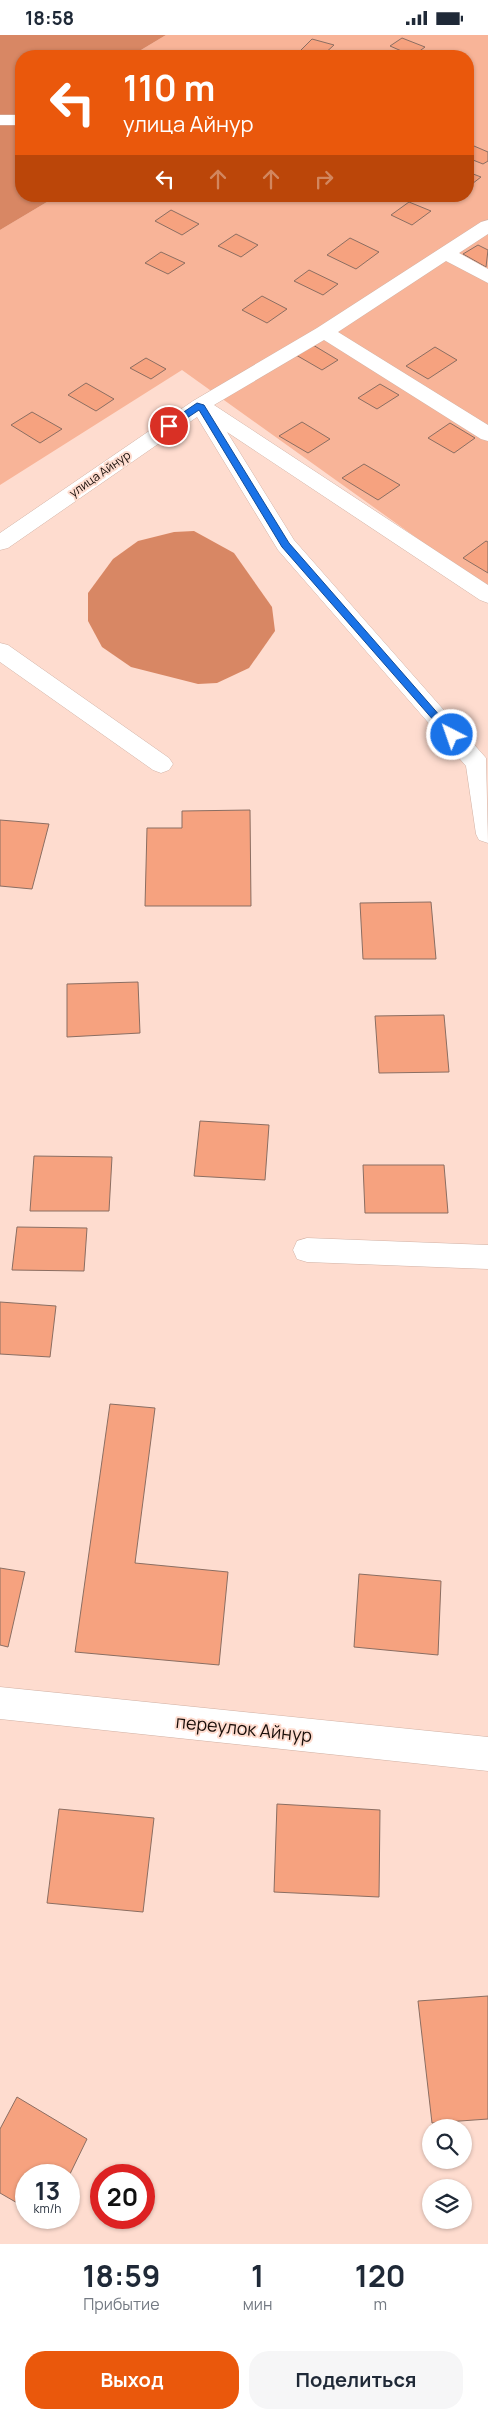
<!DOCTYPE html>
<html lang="ru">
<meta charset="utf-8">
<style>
body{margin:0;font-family:Manrope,sans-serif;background:#f6f6f7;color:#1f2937;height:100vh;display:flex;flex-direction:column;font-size:19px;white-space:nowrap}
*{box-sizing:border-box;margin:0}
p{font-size:16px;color:#747a83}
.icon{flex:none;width:28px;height:28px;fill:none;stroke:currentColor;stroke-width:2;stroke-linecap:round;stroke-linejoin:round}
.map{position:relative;height:2209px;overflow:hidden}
.sheet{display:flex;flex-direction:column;background:#fff;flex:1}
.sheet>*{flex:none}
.guide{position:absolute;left:15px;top:15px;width:459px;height:152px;border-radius:20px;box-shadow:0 1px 4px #0004;background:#ea580c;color:#fff;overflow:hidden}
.tools{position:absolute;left:422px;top:2084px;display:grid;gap:10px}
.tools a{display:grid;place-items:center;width:50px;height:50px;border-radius:50%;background:#fff;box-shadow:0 1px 4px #0004;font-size:25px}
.speed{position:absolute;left:15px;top:2129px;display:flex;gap:10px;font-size:25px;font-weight:700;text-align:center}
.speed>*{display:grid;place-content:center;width:65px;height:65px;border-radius:50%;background:#fff;box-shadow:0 1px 4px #0004;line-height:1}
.speed small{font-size:12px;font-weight:400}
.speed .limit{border:8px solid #d22;background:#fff;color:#111}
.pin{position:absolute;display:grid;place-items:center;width:42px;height:42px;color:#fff;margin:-21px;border:2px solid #fff;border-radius:50%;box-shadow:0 1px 5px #0007}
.me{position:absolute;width:55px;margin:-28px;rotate:319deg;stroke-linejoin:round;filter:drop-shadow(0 0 4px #0008)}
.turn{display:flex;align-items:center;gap:18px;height:105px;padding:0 25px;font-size:22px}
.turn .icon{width:65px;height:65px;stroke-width:2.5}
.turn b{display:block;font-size:35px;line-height:42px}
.lanes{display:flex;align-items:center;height:48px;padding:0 25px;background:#0003;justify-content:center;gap:25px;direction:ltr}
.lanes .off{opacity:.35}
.eta{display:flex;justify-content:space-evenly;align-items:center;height:85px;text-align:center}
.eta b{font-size:30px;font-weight:700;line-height:35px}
.primary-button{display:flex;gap:10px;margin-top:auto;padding:10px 25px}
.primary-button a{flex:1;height:58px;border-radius:20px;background:#ea580c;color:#fff;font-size:20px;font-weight:700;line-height:58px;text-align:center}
.primary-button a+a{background:#f6f6f7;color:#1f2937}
.status{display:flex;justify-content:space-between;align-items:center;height:35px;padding:0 25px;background:#fff;direction:ltr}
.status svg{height:14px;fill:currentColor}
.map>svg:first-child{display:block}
.green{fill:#f8b498}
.forest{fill:#d88764}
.building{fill:#f6a27f;stroke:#8b6e62}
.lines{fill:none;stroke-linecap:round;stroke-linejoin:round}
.minor-casing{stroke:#d2b2a5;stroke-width:1}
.minor{fill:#fff;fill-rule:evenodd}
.route{fill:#1a73e8;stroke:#114b97}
.labels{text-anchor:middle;stroke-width:4;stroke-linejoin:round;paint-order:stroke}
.far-street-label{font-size:12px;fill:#190e09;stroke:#fedccf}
.near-street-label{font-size:18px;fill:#190e09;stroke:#fedccf}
</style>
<div class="status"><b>18:58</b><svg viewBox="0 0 49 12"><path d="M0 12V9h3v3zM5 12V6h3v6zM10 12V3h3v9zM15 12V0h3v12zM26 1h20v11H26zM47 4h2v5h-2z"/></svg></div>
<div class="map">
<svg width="488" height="2209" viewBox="0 0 488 2209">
<rect width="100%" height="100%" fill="#fedccf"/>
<!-- green -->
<polygon class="green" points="166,0 488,0 488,554 182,335 0,450 0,195 57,161 468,161 468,21 131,21"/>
<!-- forest -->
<g class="forest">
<polygon points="0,0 166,0 131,21 21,21 21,161 57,161 0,195"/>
<polygon points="194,496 234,518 272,572 275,596 249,633 217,648 198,649 131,632 102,612 88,586 88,558 113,524 138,506 174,497"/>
</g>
<!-- building -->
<g class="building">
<polygon points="402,3 425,12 413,21 390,11"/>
<polygon points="312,4 334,10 322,21 298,18"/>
<polygon points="474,111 488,117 488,126 483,129 468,123 468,116"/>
<polygon points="468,137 481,142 468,152"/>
<polygon points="409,167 431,176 412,190 391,180"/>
<polygon points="171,175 199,189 182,200 155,186"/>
<polygon points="236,199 258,210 241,222 218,211"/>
<polygon points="350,203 379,217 356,234 327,220"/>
<polygon points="478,210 488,215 486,232 463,219"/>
<polygon points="161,217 185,228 168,239 145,228"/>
<polygon points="309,235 338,249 323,260 294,246"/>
<polygon points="262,261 287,274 267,288 242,275"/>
<polygon points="313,310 338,325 322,335 296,320"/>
<polygon points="435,312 457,325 428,344 406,331"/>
<polygon points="146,323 166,334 151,344 130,333"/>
<polygon points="86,348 114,364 96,376 68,360"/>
<polygon points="380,349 399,360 377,374 358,363"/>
<polygon points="32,377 62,394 40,408 11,390"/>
<polygon points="302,387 330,404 308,418 279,401"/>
<polygon points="450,388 475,403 454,418 428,403"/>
<polygon points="364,429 400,450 378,465 342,443"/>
<polygon points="486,506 488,507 488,538 463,523"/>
<polygon points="250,775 251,871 145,871 147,793 182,793 182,776"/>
<polygon points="0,785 49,789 32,854 0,851"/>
<polygon points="431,867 436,924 363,924 360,868"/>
<polygon points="138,947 140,998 67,1002 67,949"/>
<polygon points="444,980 449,1037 379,1038 375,981"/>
<polygon points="200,1086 269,1090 265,1145 194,1141"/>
<polygon points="34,1121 112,1122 109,1176 30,1176"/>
<polygon points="363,1130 444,1130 448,1178 365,1178"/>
<polygon points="17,1192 87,1193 84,1236 12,1235"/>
<polygon points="0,1267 56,1271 50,1322 0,1319"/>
<polygon points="110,1369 155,1373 135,1528 228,1537 219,1630 75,1617"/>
<polygon points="0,1533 25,1537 8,1612 0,1610"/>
<polygon points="359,1539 441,1546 438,1620 354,1612"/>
<polygon points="277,1769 380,1775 379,1862 274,1857"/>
<polygon points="59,1774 154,1783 143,1877 47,1868"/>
<polygon points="488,1961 488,2084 432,2088 418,1966"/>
<polygon points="17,2062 87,2104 69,2141 26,2140 26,2173 0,2158 0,2094"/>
</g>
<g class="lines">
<!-- minor casing -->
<g class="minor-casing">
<g id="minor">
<rect x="0" y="80" width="21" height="10"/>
<polygon points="488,185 488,199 459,218 488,234 488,248 446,226 338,297 488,390 488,406 481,404 324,305 214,370 488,550 488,568 480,565 227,397 294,505 486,723 488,808 479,805 476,799 466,731 278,515 197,382 8,513 0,515 0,498 193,366 317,293 481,187"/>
<polygon points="0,608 8,610 169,723 173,729 169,735 161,738 153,735 0,627"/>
<polygon points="307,1203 488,1210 488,1234 307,1227 297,1224 293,1215 297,1206"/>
<polygon points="0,1652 488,1702 488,1736 0,1684"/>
</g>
</g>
<!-- minor -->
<use href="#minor" class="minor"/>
</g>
<!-- route -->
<polygon class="route" points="197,368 204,370 289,508 455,698 455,703 449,703 282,512 199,375 172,393 166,393 166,389"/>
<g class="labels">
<!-- far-street labels -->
<g class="far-street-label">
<text transform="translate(100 439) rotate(-35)" y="4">улица Айнур</text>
</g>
<!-- near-street labels -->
<g class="near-street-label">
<text transform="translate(244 1694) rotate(6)" y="6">переулок Айнур</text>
</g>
</g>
</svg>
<div class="tools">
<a><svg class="icon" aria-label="search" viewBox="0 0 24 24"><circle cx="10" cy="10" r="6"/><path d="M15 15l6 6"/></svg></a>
<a><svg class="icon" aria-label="layers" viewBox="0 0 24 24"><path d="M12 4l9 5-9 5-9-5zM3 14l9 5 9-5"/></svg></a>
</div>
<div class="speed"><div>13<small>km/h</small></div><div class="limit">20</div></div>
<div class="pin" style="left:169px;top:391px;background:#d93025"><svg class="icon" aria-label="arrive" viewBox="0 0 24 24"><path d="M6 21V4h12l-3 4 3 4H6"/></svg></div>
<svg class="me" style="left:452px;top:700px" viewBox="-20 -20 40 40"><circle r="17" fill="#1a73e8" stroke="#fff" stroke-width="3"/><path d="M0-11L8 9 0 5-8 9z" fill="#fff"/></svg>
<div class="guide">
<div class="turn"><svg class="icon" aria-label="left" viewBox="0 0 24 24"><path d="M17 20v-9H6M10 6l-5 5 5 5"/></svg><div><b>110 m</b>улица Айнур</div></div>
<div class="lanes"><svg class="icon" aria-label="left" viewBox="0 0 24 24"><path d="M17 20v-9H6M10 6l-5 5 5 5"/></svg><svg class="icon off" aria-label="ahead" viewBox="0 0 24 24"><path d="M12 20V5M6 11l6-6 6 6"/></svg><svg class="icon off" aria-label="ahead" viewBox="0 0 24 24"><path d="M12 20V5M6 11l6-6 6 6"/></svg><svg class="icon off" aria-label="right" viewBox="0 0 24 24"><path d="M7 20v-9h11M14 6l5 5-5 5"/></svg></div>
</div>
</div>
<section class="sheet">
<div class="eta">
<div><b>18:59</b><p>Прибытие</p></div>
<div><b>1</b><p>мин</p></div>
<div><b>120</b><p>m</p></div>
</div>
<div class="primary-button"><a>Выход</a><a>Поделиться</a></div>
</section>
